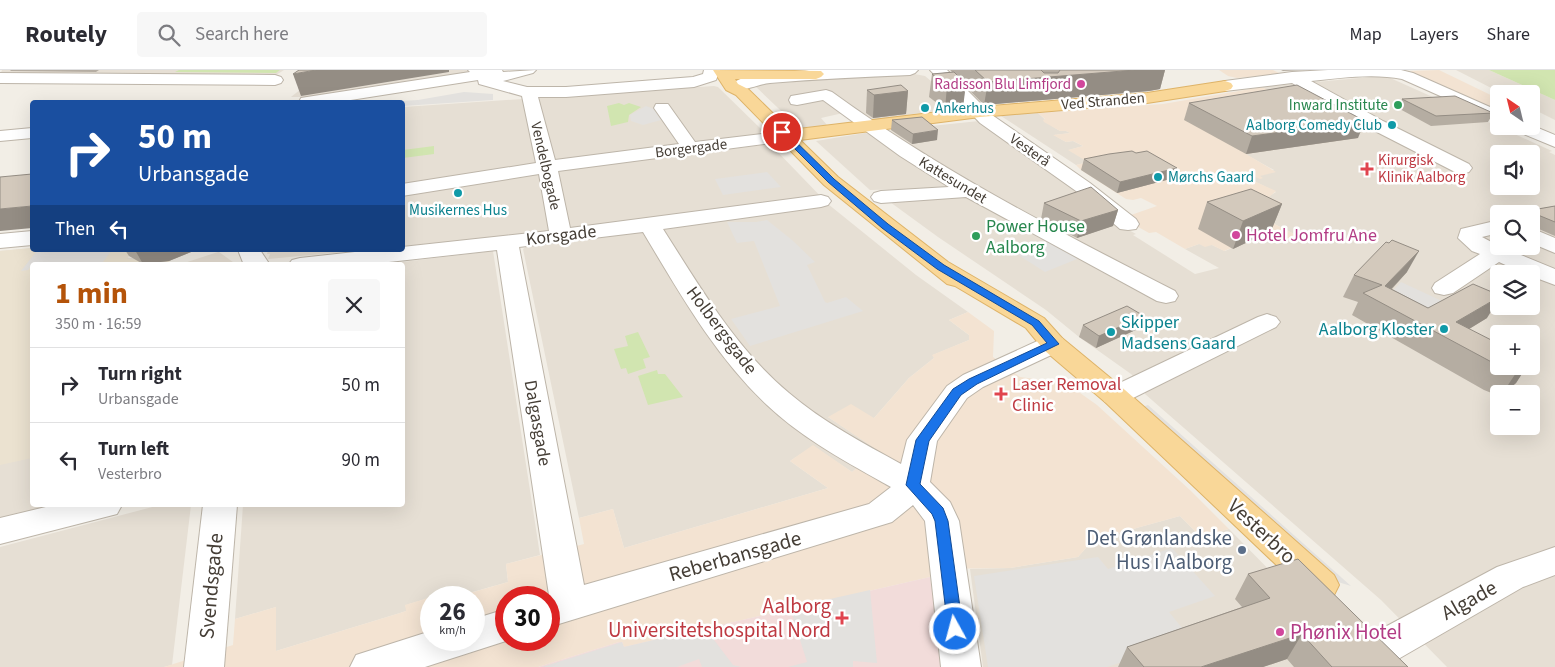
<!DOCTYPE html>
<meta charset="utf-8">
<style>
body{margin:0;font-family:"Source Sans 3",sans-serif;background:#f7f7f7;color:#2b2b33;height:100vh;display:flex;flex-direction:column;font-size:19px;white-space:nowrap}
*{box-sizing:border-box;margin:0}
p{font-size:16px;color:#7c7c81}
.icon{flex:none;width:28px;height:28px;fill:none;stroke:currentColor;stroke-width:2;stroke-linecap:round;stroke-linejoin:round}
.map{position:relative;flex:1;overflow:hidden}
.side{position:absolute;left:30px;top:192px;width:375px;height:245px;display:flex;flex-direction:column;background:#fff;border-radius:5px;box-shadow:0 5px 20px #0002}
.side>*{flex:none}
.top-card{position:absolute;left:30px;top:30px;width:375px;height:152px;border-radius:5px;box-shadow:0 5px 20px #0002;background:#1a4fa0;color:#fff;overflow:hidden}
.needle{width:32px;rotate:325deg}
.buttons{position:absolute;left:1490px;top:15px;display:grid;gap:10px}
.buttons a{display:grid;place-items:center;width:50px;height:50px;border-radius:5px;background:#fff;box-shadow:0 5px 20px #0002;font-size:25px}
.speed{position:absolute;left:420px;top:516px;display:flex;gap:10px;font-size:25px;font-weight:700;text-align:center}
.speed>*{display:grid;place-content:center;width:65px;height:65px;border-radius:50%;background:#fff;box-shadow:0 5px 20px #0002;line-height:1}
.speed small{font-size:12px;font-weight:400}
.speed .limit{border:8px solid #d22;background:#fff;color:#111}
.pin{position:absolute;display:grid;place-items:center;width:42px;height:42px;color:#fff;margin:-21px;border:2px solid #fff;border-radius:50%;box-shadow:0 1px 5px #0007}
.me{position:absolute;width:55px;margin:-28px;rotate:353deg;stroke-linejoin:round;filter:drop-shadow(0 0 4px #0008)}
.turn{display:flex;align-items:center;gap:18px;height:105px;padding:0 25px;font-size:22px}
.turn .icon{width:65px;height:65px;stroke-width:2.5}
.turn b{display:block;font-size:35px;line-height:42px}
.then{display:flex;align-items:center;height:48px;padding:0 25px;background:#0003;gap:10px;font-size:19px}
.round{display:grid;place-items:center;flex:none;width:52px;height:52px;border-radius:5px;background:#f7f7f7}
.headline{display:flex;align-items:center;justify-content:space-between;height:85px;padding:0 25px}
h1{font-size:30px;font-weight:700;line-height:38px;color:#b45309}
ul{padding:0;list-style:none}
li{display:flex;align-items:center;gap:15px;height:75px;padding:0 25px;border-top:1px solid #e1e1e2}
li div{flex:1}
li b{display:block;font-size:19px}
li em{font-style:normal}
header{display:flex;align-items:center;gap:30px;box-sizing:border-box;height:70px;padding:0 25px;background:#fff;border-bottom:1px solid #e1e1e2}
header strong{font-size:24px}
nav{display:flex;gap:28px;margin-inline-start:auto;font-size:18px}
.search{width:350px;height:45px;background:#f7f7f7;display:flex;align-items:center;gap:12px;box-sizing:border-box;padding:0 18px;border-radius:5px;color:#7c7c81;font-size:19px}
.map>svg:first-child{display:block}
.residential{fill:#e6dfd4;fill-rule:evenodd}
.commercial{fill:#f3e3d2;fill-rule:evenodd}
.education{fill:#ebe2d0}
.medical{fill:#f2dcda}
.green{fill:#d1e5b0}
.parking{fill:#e3e1de}
.lines{fill:none;stroke-linecap:round;stroke-linejoin:round}
.minor-casing{stroke:#bdb5a9;stroke-width:2}
.major-casing{stroke:#deb368;stroke-width:2}
.minor{fill:#fff;fill-rule:evenodd}
.major{fill:#f9d798;fill-rule:evenodd}
.wall{fill:#b5ada2}
.shaded-wall{fill:#948d84}
.building{fill:#d3c9bc;stroke:#948d84}
.route{fill:#1a73e8;stroke:#114b97}
.hotel-dot{fill:#d1479c;stroke:#fff;stroke-width:2}
.leisure-dot{fill:#2e9e5b;stroke:#fff;stroke-width:2}
.culture-dot{fill:#0f9aa8;stroke:#fff;stroke-width:2}
.health-dot{fill:#e0444e;stroke:#fff;stroke-width:2}
.service-dot{fill:#5c6f8a;stroke:#fff;stroke-width:2}
.labels{text-anchor:middle;stroke-width:5;stroke-linejoin:round;paint-order:stroke}
.far-hotel-label{font-size:15px;fill:#b23c85;stroke:#fff;text-anchor:end}
.far-street-label{font-size:15px;fill:#453e36;stroke:#fff}
.far-leisure-label{font-size:15px;fill:#27864d;stroke:#fff;text-anchor:end}
.far-culture-label{font-size:15px;fill:#0d838f;stroke:#fff;text-anchor:start}
.far-health-label{font-size:15px;fill:#be3a42;stroke:#fff;text-anchor:start}
.leisure-label{font-size:18px;fill:#27864d;stroke:#fff;text-anchor:start}
.street-label{font-size:18px;fill:#453e36;stroke:#fff}
.hotel-label{font-size:18px;fill:#b23c85;stroke:#fff;text-anchor:start}
.culture-label{font-size:18px;fill:#0d838f;stroke:#fff;text-anchor:start}
.health-label{font-size:18px;fill:#be3a42;stroke:#fff;text-anchor:start}
.near-street-label{font-size:21px;fill:#453e36;stroke:#fff}
.near-service-label{font-size:21px;fill:#4e5e75;stroke:#fff;text-anchor:end}
.near-health-label{font-size:21px;fill:#be3a42;stroke:#fff;text-anchor:end}
.near-hotel-label{font-size:21px;fill:#b23c85;stroke:#fff;text-anchor:start}
</style>
<header>
<strong>Routely</strong>
<div class="search"><svg class="icon" aria-label="search" viewBox="0 0 24 24"><circle cx="10" cy="10" r="6"/><path d="M15 15l6 6"/></svg>Search here</div>
<nav><a>Map</a><a>Layers</a><a>Share</a></nav>
</header>
<div class="map">
<svg width="1555" height="597" viewBox="0 0 1555 597">
<rect width="100%" height="100%" fill="#f2eee6"/>
<!-- residential -->
<g class="residential">
<polygon points="2,0 284,0 273,7 0,5"/>
<polygon points="325,0 485,0 312,27 291,27"/>
<polygon points="1456,0 1489,0 1555,30 1555,50 1531,38 1531,24 1503,24"/>
<polygon points="909,3 925,6 962,37 871,50 843,43 821,48 827,55 804,58 798,57 754,15"/>
<path d="M1381,6L1388,7L1464,41L1552,81L1549,82L1555,85V597H1447L1381,530L1145,324L1146,319L1131,304L1079,267L1046,240L938,167L890,132L970,126L1069,170L883,61L979,51L1092,131L1118,154L1136,164L1133,165L1195,204L1219,198L1185,179L1199,174L1212,175L1225,181L1271,161L1287,170L1296,165L1259,146L1269,126L1276,122L1244,106L1275,102L1272,101L1274,100L1245,84L1303,39L1262,17ZM1499,84H1531V116H1499ZM1499,144H1531V176H1499ZM1499,204H1531V236H1499ZM1499,264H1531V296H1499ZM1499,324H1531V356H1499Z"/>
<polygon points="714,16 718,17 762,60 758,65 403,114 403,37"/>
<polygon points="1038,43 1052,56 1060,61 1066,61 1071,63 1054,65 1066,72 1073,71 1083,76 1069,80 1089,92 1076,95 1001,46 1004,45"/>
<polygon points="865,63 871,64 952,116 951,118 870,120 816,71"/>
<polygon points="770,74 828,134 916,205 968,242 949,250 969,265 969,270 933,285 934,288 909,308 874,348 828,347 878,380 852,402 813,376 790,391 828,418 624,478 613,439 579,448 523,179 527,176 531,164 403,176 403,126 560,101"/>
<polygon points="32,178 32,180 169,191 171,195 32,195 32,435 57,435 0,449 0,181"/>
<polygon points="268,180 366,180 268,189 270,184 267,184"/>
<polygon points="493,181 540,485 506,494 508,512 462,525 461,518 406,535 406,541 400,543 276,581 276,537 235,549 243,435 402,435 402,195 378,195"/>
<polygon points="219,182 237,195 178,195 218,182"/>
<polygon points="160,435 191,435 172,595 164,597 0,597 0,477"/>
<polygon points="1180,446 1201,467 1229,459 1365,597 983,597 970,499 1010,498 1078,487 1093,470"/>
</g>
<!-- commercial -->
<g class="commercial">
<polygon points="1219,0 1273,0 1281,4 1237,8 1228,6"/>
<polygon points="1439,0 1499,29 1499,42 1410,1"/>
<polygon points="1262,17 1358,68 1246,84 1276,102 1260,106 1263,108 1260,109 1251,105 1245,107 1276,121 1269,127 1282,133 1259,146 1296,165 1287,170 1271,162 1224,181 1212,175 1205,177 1199,174 1185,179 1156,162 1149,163 1133,154 1128,146 1157,136 1141,128 1133,130 1126,129 1081,100 1076,95 1088,92 1068,80 1083,76 1073,71 1066,72 1053,65 1070,63 1066,61 1060,61 1044,52 1043,50 1045,49 1038,43 1163,34"/>
<path d="M968,242L994,261L993,287L1020,307L1066,313L1097,335L1191,421L1229,459L1201,467L1180,446L1093,470L1078,487L1010,498L931,499L930,507L624,577L622,572H619L538,597H164L233,575L235,549L276,537V581L400,543L406,541L405,535L461,518L463,525L508,512L506,494L584,474L579,448L613,439L624,478L828,418L790,391L813,375L852,402L877,380L828,347L851,334L874,348L909,308L934,288L932,285L969,270V265L949,250ZM431,528H474V570H431ZM506,528H549V570H506Z"/>
</g>
<!-- education -->
<polygon class="education" points="32,178 32,180 133,180 127,189 169,191 171,195 32,195 32,388 0,395 0,181"/>
<!-- medical -->
<polygon class="medical" points="930,507 943,597 538,597 619,572 622,572 624,577"/>
<!-- green -->
<g class="green">
<polygon points="179,0 280,0 276,3 175,2"/>
<polygon points="1489,0 1555,0 1555,30"/>
<polygon points="619,33 624,35 629,33 641,37 629,45 628,52 611,56 607,36"/>
<polygon points="434,76 434,84 403,88 403,80"/>
<polygon points="439,134 439,137 447,136 446,143 419,146 418,140"/>
<polygon points="638,262 650,287 643,289 646,298 628,304 626,298 621,299 614,279 628,276 625,266"/>
<polygon points="657,300 658,304 665,304 683,327 648,335 638,306"/>
</g>
<!-- parking -->
<g class="parking">
<polygon points="464,22 493,24 493,30 403,36 402,32 383,32 418,30"/>
<polygon points="646,36 659,41 662,48 661,50 643,55 631,51 630,45"/>
<polygon points="767,102 781,117 723,125 715,109"/>
<polygon points="767,150 792,170 815,192 807,195 825,232 827,233 846,227 863,241 750,276 731,249 780,236 754,171 737,173 727,152 756,152"/>
<polygon points="1050,169 1082,187 1045,202 1015,183"/>
<polygon points="56,180 112,180 103,192 78,195 32,195 28,200 21,201 36,182"/>
<polygon points="1401,212 1455,237 1416,260 1376,238"/>
<polygon points="1148,335 1351,516 1338,512 1142,337"/>
<polygon points="1172,478 1215,526 1169,542 1191,569 1107,597 988,597 974,506 1098,487 1108,499"/>
<polygon points="870,520 877,593 853,591 853,597 788,597 807,592 790,538"/>
<polygon points="705,558 733,595 741,597 702,597 699,589 677,597 542,597 622,572 624,577"/>
</g>
<g class="lines">
<!-- minor casing -->
<g class="minor-casing">
<g id="minor">
<path d="M468,0H502L503,2L536,0L533,3L503,11L527,17H566L693,7L703,4L704,0H720L716,10L694,17L566,27H538L555,90L679,74L654,38L656,34H668L695,72L786,61L792,62L795,66L792,70L786,71L558,101L570,158L821,125L828,127L831,131L828,135L821,137L663,159C700,217 736,279 789,323C823,352 863,373 901,394L907,370L947,316L963,305L1044,268L1053,266L1062,268L1066,274L1062,280L983,317L967,328L937,371L930,412L950,432L959,451L981,597H941L925,451L913,435L892,452L549,557V528H543L549,525L497,180L362,195H288L292,190L300,188L373,180H402V177L549,161L539,104L402,126V114L536,93L522,26L479,14L478,10L338,32H299L301,28L307,27L470,2ZM643,162C679,222 715,286 767,335C803,369 848,393 891,417L869,434L584,515L519,177Z"/>
<path d="M809,0H918L915,3L910,5C863,7 817,9 770,13C758,14 744,22 732,19L730,16C740,2 792,2 809,0Z"/>
<polygon points="930,0 947,0 992,45 1090,113 1136,149 1139,154 1136,159 1128,160 1120,159 1076,121 980,53"/>
<path d="M1328,0H1401L1413,3L1499,41V52L1402,9C1373,3 1340,8 1311,11L1383,51L1469,94L1472,98L1469,102L1462,104L1455,102L1371,59L1292,13L1225,21L1219,19L1217,16L1219,13L1225,11L1292,2Z"/>
<polygon points="0,3 275,5 281,7 283,10 281,13 275,15 0,13"/>
<path d="M826,20L832,22C939,100 1056,160 1175,221L1178,226L1175,231L1166,233L1157,231L966,127L881,133L874,131L871,127L874,123L881,121L949,117L900,86L823,30L797,35L791,34L789,30L791,26Z"/>
<polygon points="1531,55 1555,65 1555,77 1514,60 1511,56 1531,56"/>
<polygon points="32,58 32,68 0,71 0,61"/>
<polygon points="1499,150 1499,163 1482,167 1499,176 1555,199 1555,215 1531,206 1531,204 1525,204 1499,192 1453,223 1444,225 1435,223 1432,218 1435,213 1480,184 1472,181 1458,168 1461,159"/>
<polygon points="1531,158 1555,168 1555,183 1531,173"/>
<polygon points="32,161 32,175 0,178 0,164"/>
<polygon points="238,180 260,180 270,195 244,195"/>
<polygon points="1267,244 1276,247 1280,252 1276,257 1125,332 1115,335 1105,332 1101,326 1105,320 1258,247"/>
<polygon points="54,435 122,435 117,444 0,474 0,448"/>
<polygon points="203,435 237,435 224,597 184,597"/>
<polygon points="1555,477 1555,505 1523,517 1400,588 1386,593 1372,588 1367,576 1372,564 1497,497"/>
<polygon points="506,539 506,570 509,570 425,597 350,597 356,585 431,561 431,570 474,570 474,549"/>
</g>
</g>
<!-- major casing -->
<g class="major-casing">
<polygon id="major" points="713,0 821,1 824,4 821,7 816,9 735,9 738,14 748,19 790,60 980,37 1147,23 1225,11 1231,13 1233,16 1231,19 1225,21 1147,33 980,47 800,70 838,107 948,192 1044,248 1062,268 1125,320 1334,505 1339,515 1334,525 1321,530 1308,525 1105,332 1044,280 1026,258 955,216 947,214 824,115 736,25 726,20"/>
</g>
<!-- minor -->
<use href="#minor" class="minor"/>
<!-- major -->
<use href="#major" class="major"/>
</g>
<!-- wall -->
<g class="wall">
<polygon points="10,0 99,0 96,2 11,1"/>
<polygon points="950,0 1165,0 1160,19 1149,21 984,35 965,16 963,37 945,39 929,27 932,4 952,2"/>
<polygon points="1281,0 1308,0 1283,1"/>
<polygon points="867,20 908,21 906,44 873,48 866,43"/>
<polygon points="1402,29 1493,43 1488,52 1431,56 1398,38"/>
<polygon points="1189,33 1358,68 1246,84 1184,50"/>
<polygon points="892,50 937,70 912,74 891,60"/>
<polygon points="1136,83 1177,98 1174,108 1117,123 1081,100 1084,89"/>
<polygon points="1207,132 1282,134 1271,161 1233,179 1198,159"/>
<polygon points="1044,133 1118,140 1113,156 1077,168 1041,149"/>
<polygon points="1555,136 1555,166 1532,156 1531,157 1531,144 1520,144 1521,142"/>
<polygon points="125,180 196,180 169,191 143,194 129,186"/>
<polygon points="1407,202 1392,219 1428,238 1487,248 1469,259 1527,296 1516,313 1503,324 1499,324 1499,326 1484,320 1352,245 1358,232 1343,227 1354,205"/>
<polygon points="1144,246 1140,258 1096,278 1079,267 1083,255"/>
<polygon points="1248,504 1408,597 1294,597 1287,589 1263,597 1118,597 1127,577 1242,537 1235,529"/>
</g>
<!-- shaded-wall -->
<g class="shaded-wall">
<polygon points="316,0 449,0 449,2 301,26 293,4"/>
<polygon points="1135,0 1165,0 1160,19 1149,21 984,35 988,12"/>
<polygon points="966,14 963,37 945,39 947,16"/>
<polygon points="908,21 906,44 873,48 874,25"/>
<polygon points="1365,51 1358,68 1246,84 1252,66"/>
<polygon points="938,60 937,70 912,74 913,64"/>
<polygon points="1177,98 1174,108 1117,123 1120,112"/>
<polygon points="1282,134 1271,161 1233,179 1243,151"/>
<polygon points="32,136 32,158 0,161 0,139"/>
<polygon points="1118,140 1113,156 1077,168 1081,151"/>
<polygon points="135,180 196,180 169,191 143,194"/>
<polygon points="1419,181 1407,202 1379,232 1385,216"/>
<polygon points="1499,227 1499,229 1487,248 1451,270 1456,252"/>
<polygon points="1144,246 1140,258 1096,278 1099,266"/>
<polygon points="1524,296 1527,296 1516,313 1503,324 1502,324 1516,303"/>
<polygon points="1302,564 1287,589 1263,597 1201,597"/>
</g>
<!-- building -->
<g class="building">
<polygon points="299,0 316,0 293,4"/>
<polygon points="975,0 1041,0 1044,3 1058,3 1060,0 1135,0 988,12"/>
<polygon points="954,2 966,14 947,16 932,4"/>
<polygon points="901,15 908,21 874,25 867,20"/>
<polygon points="1297,15 1365,51 1252,66 1189,33"/>
<polygon points="1455,26 1493,43 1436,46 1402,29"/>
<polygon points="922,47 938,60 913,64 892,50"/>
<polygon points="1132,81 1136,83 1147,81 1177,98 1120,112 1084,89 1109,84"/>
<polygon points="32,104 32,136 0,139 0,107"/>
<polygon points="1091,117 1118,140 1081,151 1044,133"/>
<polygon points="1251,119 1282,134 1243,151 1207,132"/>
<polygon points="1555,136 1555,152 1538,145 1536,149 1531,147 1531,144 1525,144 1521,142"/>
<polygon points="1392,170 1419,181 1385,216 1428,238 1473,214 1499,225 1499,227 1456,252 1499,274 1499,296 1363,223 1382,215 1354,205 1386,172 1389,173"/>
<polygon points="1127,236 1144,246 1099,266 1083,255"/>
<polygon points="1499,296 1524,296 1516,303"/>
<polygon points="1298,489 1408,597 1332,597 1302,564 1201,597 1144,597 1127,577 1270,528 1248,504"/>
</g>
<!-- route -->
<polygon class="route" points="780,61 785,61 834,109 888,154 944,195 1039,251 1059,274 977,314 961,325 929,371 920,414 943,438 948,451 963,559 961,563 955,565 950,563 948,559 935,451 932,444 906,415 916,370 953,319 969,309 1047,273 1032,255 937,199 882,158 828,112 780,64"/>
<!-- markers -->
<g class="hotel-dot">
<circle cx="1081" cy="14" r="5"/>
<circle cx="1236" cy="165" r="5"/>
<circle cx="1280" cy="562" r="5"/>
</g>
<g class="leisure-dot">
<circle cx="1398" cy="35" r="5"/>
<circle cx="976" cy="166" r="5"/>
</g>
<g class="culture-dot">
<circle cx="925" cy="38" r="5"/>
<circle cx="1392" cy="55" r="5"/>
<circle cx="1158" cy="107" r="5"/>
<circle cx="458" cy="123" r="5"/>
<circle cx="1444" cy="259" r="5"/>
<circle cx="1111" cy="262" r="5"/>
</g>
<g class="health-dot">
<path d="M1364.5 91.5h5v5h5v5h-5v5h-5v-5h-5v-5h5z"/>
<path d="M998.5 316.5h5v5h5v5h-5v5h-5v-5h-5v-5h5z"/>
<path d="M839.5 540.5h5v5h5v5h-5v5h-5v-5h-5v-5h5z"/>
</g>
<circle class="service-dot" cx="1242" cy="480" r="5"/>
<g class="labels">
<!-- far-hotel labels -->
<g class="far-hotel-label">
<text x="1071" y="19">Radisson Blu Limfjord</text>
</g>
<!-- far-street labels -->
<g class="far-street-label">
<text transform="translate(1103 31) rotate(-5)" y="5">Ved Stranden</text>
<text transform="translate(691 78) rotate(-7)" y="5">Borgergade</text>
<text transform="translate(1030 80) rotate(35)" y="5">Vesterå</text>
<text transform="translate(546 96) rotate(77)" y="5">Vendelbogade</text>
<text transform="translate(953 110) rotate(31)" y="5">Kattesundet</text>
</g>
<!-- far-leisure labels -->
<g class="far-leisure-label">
<text x="1388" y="40">Inward Institute</text>
</g>
<!-- far-culture labels -->
<g class="far-culture-label">
<text x="935" y="43">Ankerhus</text>
<text x="1382" y="60" text-anchor="end">Aalborg Comedy Club</text>
<text x="1168" y="112">Mørchs Gaard</text>
<text x="458" y="145" text-anchor="middle">Musikernes Hus</text>
</g>
<!-- far-health labels -->
<g class="far-health-label">
<text x="1378" y="95">Kirurgisk<tspan x="1378" dy="17">Klinik Aalborg</tspan></text>
</g>
<!-- leisure labels -->
<g class="leisure-label">
<text x="986" y="162">Power House<tspan x="986" dy="21">Aalborg</tspan></text>
</g>
<!-- street labels -->
<g class="street-label">
<text transform="translate(561 165) rotate(-7)" y="6">Korsgade</text>
<text transform="translate(722 260) rotate(53)" y="6">Holbergsgade</text>
<text transform="translate(538 353) rotate(80)" y="6">Dalgasgade</text>
</g>
<!-- hotel labels -->
<g class="hotel-label">
<text x="1246" y="171">Hotel Jomfru Ane</text>
</g>
<!-- culture labels -->
<g class="culture-label">
<text x="1121" y="258">Skipper<tspan x="1121" dy="21">Madsens Gaard</tspan></text>
<text x="1434" y="265" text-anchor="end">Aalborg Kloster</text>
</g>
<!-- health labels -->
<g class="health-label">
<text x="1012" y="320">Laser Removal<tspan x="1012" dy="21">Clinic</tspan></text>
</g>
<!-- near-street labels -->
<g class="near-street-label">
<text transform="translate(1262 461) rotate(43)" y="7">Vesterbro</text>
<text transform="translate(735 486) rotate(-16)" y="7">Reberbansgade</text>
<text transform="translate(211 516) rotate(-85)" y="7">Svendsgade</text>
<text transform="translate(1469 530) rotate(-29)" y="7">Algade</text>
</g>
<!-- near-service labels -->
<g class="near-service-label">
<text x="1232" y="475">Det Grønlandske<tspan x="1232" dy="24">Hus i Aalborg</tspan></text>
</g>
<!-- near-health labels -->
<g class="near-health-label">
<text x="831" y="543">Aalborg<tspan x="831" dy="24">Universitetshospital Nord</tspan></text>
</g>
<!-- near-hotel labels -->
<g class="near-hotel-label">
<text x="1290" y="569">Phønix Hotel</text>
</g>
</g>
</svg>
<div class="buttons">
<a><svg class="needle" viewBox="-14 -14 28 28"><path d="M0-13l5 13h-10z" fill="#e53935"/><path d="M0 13l5-13h-10z" fill="#7c7c81"/></svg></a>
<a><svg class="icon" aria-label="sound" viewBox="0 0 24 24"><path d="M4 9h4l5-4v14l-5-4H4zM17 9q2 3 0 6"/></svg></a>
<a><svg class="icon" aria-label="search" viewBox="0 0 24 24"><circle cx="10" cy="10" r="6"/><path d="M15 15l6 6"/></svg></a>
<a><svg class="icon" aria-label="layers" viewBox="0 0 24 24"><path d="M12 4l9 5-9 5-9-5zM3 14l9 5 9-5"/></svg></a>
<a>+</a>
<a>−</a>
</div>
<div class="speed"><div>26<small>km/h</small></div><div class="limit">30</div></div>
<div class="pin" style="left:782px;top:62px;background:#d93025"><svg class="icon" aria-label="arrive" viewBox="0 0 24 24"><path d="M6 21V4h12l-3 4 3 4H6"/></svg></div>
<svg class="me" style="left:955px;top:559px" viewBox="-20 -20 40 40"><circle r="17" fill="#1a73e8" stroke="#fff" stroke-width="3"/><path d="M0-11L8 9 0 5-8 9z" fill="#fff"/></svg>
<div class="top-card">
<div class="turn"><svg class="icon" aria-label="right" viewBox="0 0 24 24"><path d="M7 20v-9h11M14 6l5 5-5 5"/></svg><div><b>50 m</b>Urbansgade</div></div>
<div class="then">Then<svg class="icon" aria-label="left" viewBox="0 0 24 24"><path d="M17 20v-9H6M10 6l-5 5 5 5"/></svg></div>
</div>
<section class="side">
<div class="headline"><div><h1>1 min</h1><p>350 m · 16:59</p></div><a class="round"><svg class="icon" aria-label="close" viewBox="0 0 24 24"><path d="M6 6l12 12M18 6L6 18"/></svg></a></div>
<ul>
<li><svg class="icon" aria-label="right" viewBox="0 0 24 24"><path d="M7 20v-9h11M14 6l5 5-5 5"/></svg><div><b>Turn right</b><p>Urbansgade</p></div><em>50 m</em></li>
<li><svg class="icon" aria-label="left" viewBox="0 0 24 24"><path d="M17 20v-9H6M10 6l-5 5 5 5"/></svg><div><b>Turn left</b><p>Vesterbro</p></div><em>90 m</em></li>
</ul>
</section>
</div>
